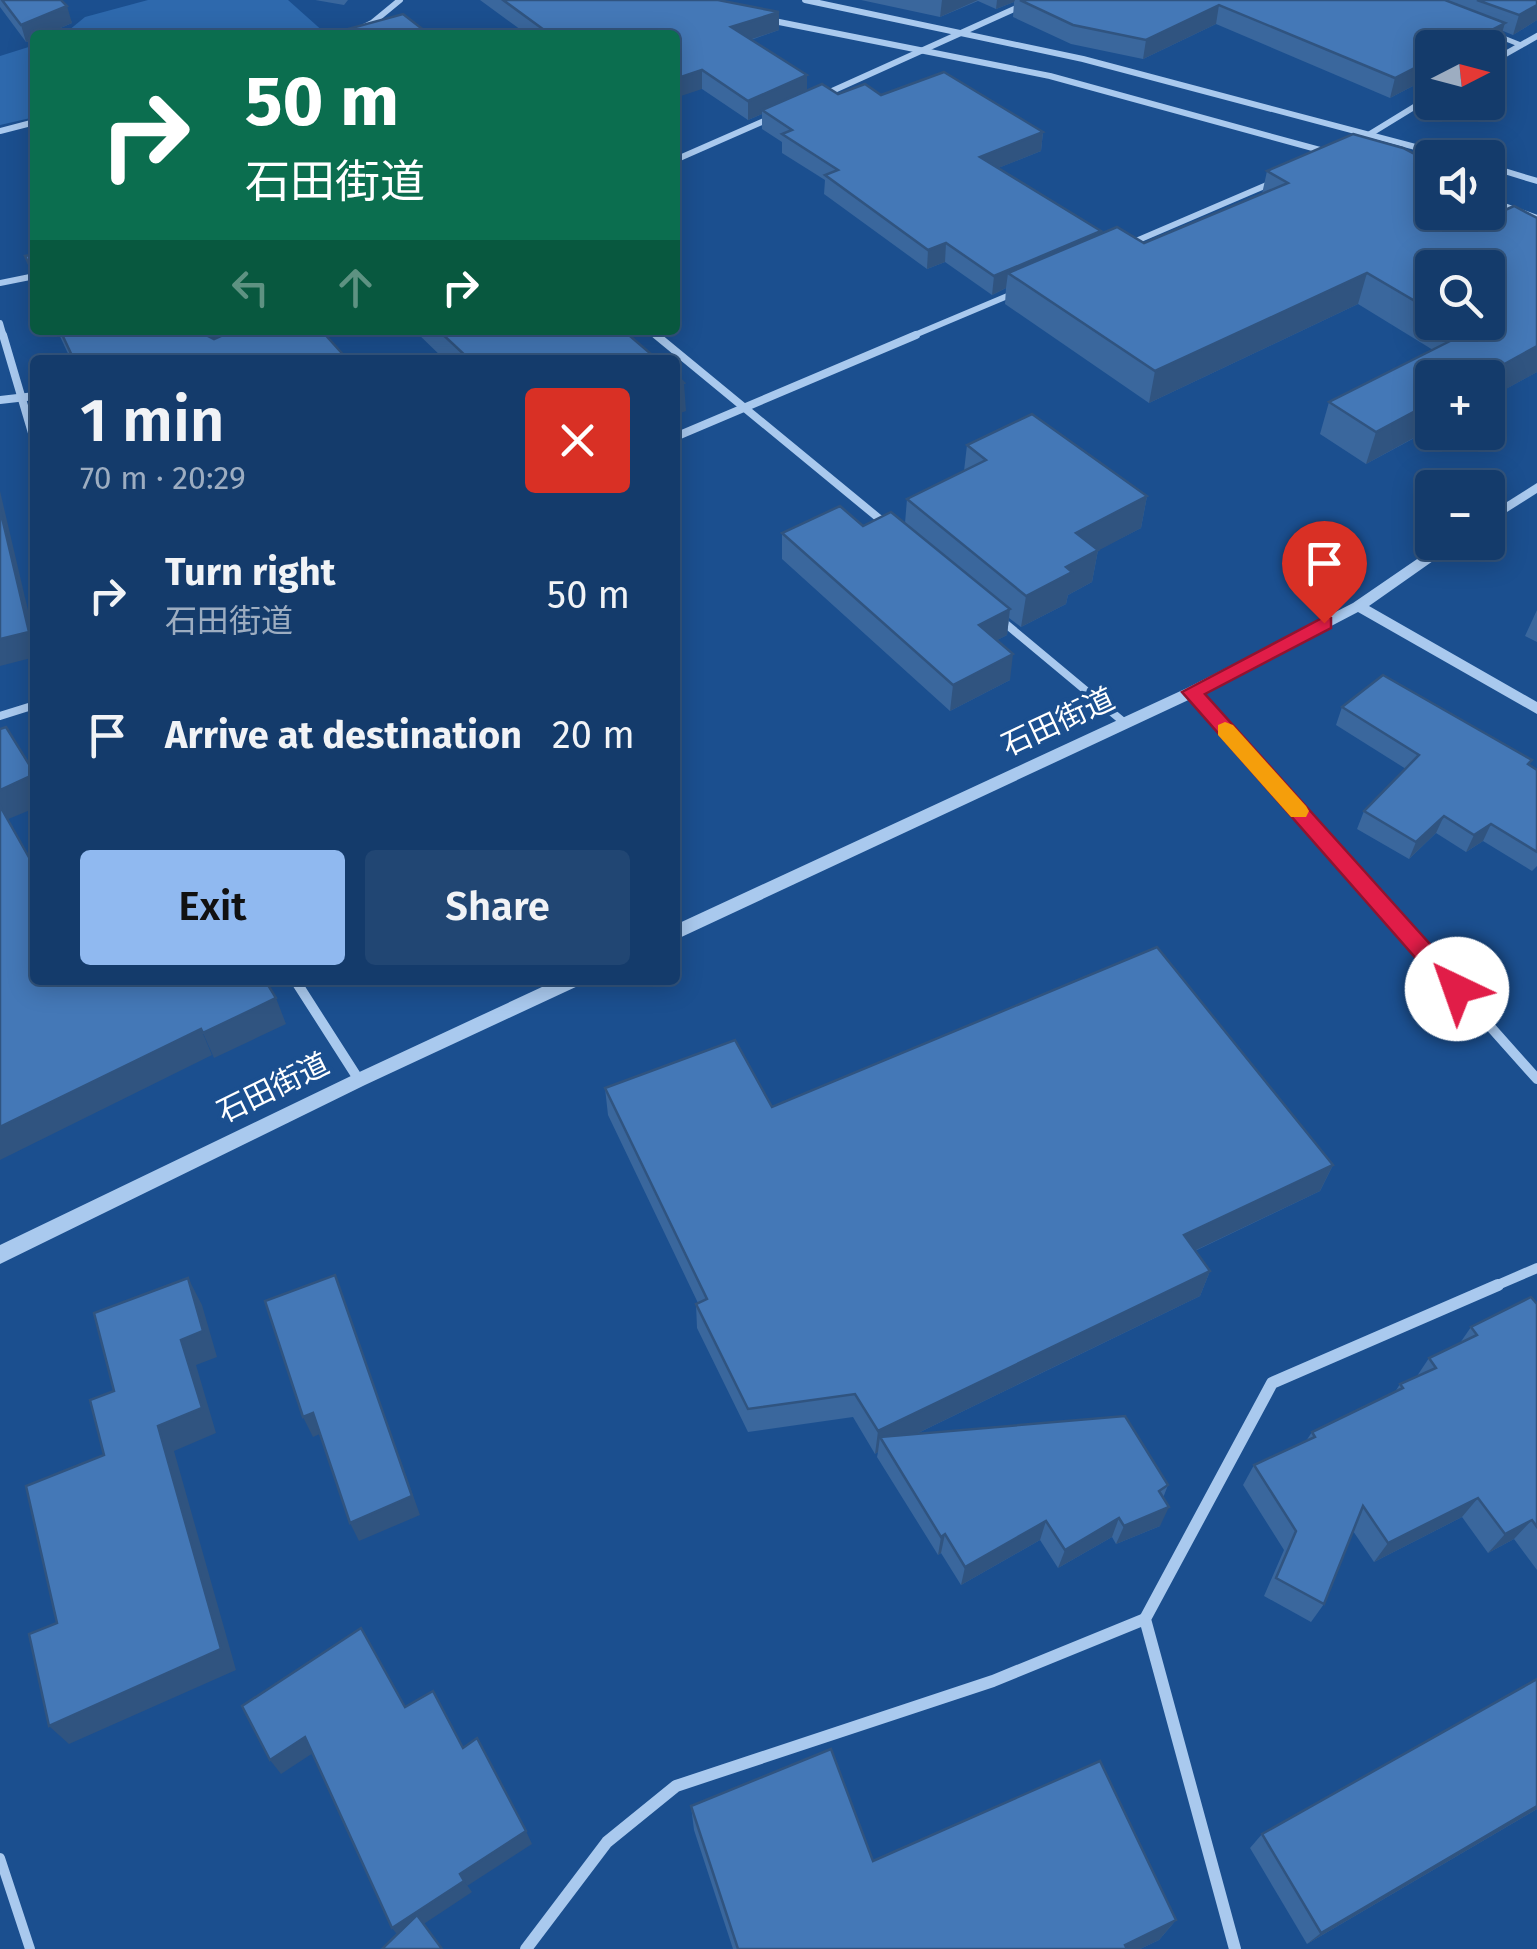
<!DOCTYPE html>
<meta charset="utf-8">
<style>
body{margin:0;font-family:"Fira Sans","Noto Sans JP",sans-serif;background:#214673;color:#f1f3f6;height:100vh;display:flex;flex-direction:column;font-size:38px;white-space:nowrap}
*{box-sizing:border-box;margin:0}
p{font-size:32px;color:#9dadc1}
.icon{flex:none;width:55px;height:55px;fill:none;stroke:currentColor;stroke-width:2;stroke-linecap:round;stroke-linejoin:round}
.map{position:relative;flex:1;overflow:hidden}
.sheet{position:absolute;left:30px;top:355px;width:650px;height:630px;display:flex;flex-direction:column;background:#143b6b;border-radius:10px;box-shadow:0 5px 25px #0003,0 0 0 2px #33557e}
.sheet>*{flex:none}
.top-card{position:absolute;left:30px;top:30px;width:650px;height:305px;border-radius:10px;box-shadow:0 5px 25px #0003,0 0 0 2px #33557e;background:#0b6e4f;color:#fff;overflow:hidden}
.needle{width:65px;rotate:84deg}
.controls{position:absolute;left:1415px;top:30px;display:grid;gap:20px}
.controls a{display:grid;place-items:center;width:90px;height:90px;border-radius:10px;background:#143b6b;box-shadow:0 5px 25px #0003,0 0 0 2px #33557e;font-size:50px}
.pin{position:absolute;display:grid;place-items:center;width:85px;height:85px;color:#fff;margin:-102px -42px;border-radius:50% 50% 50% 0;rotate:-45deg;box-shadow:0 0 10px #0007}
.pin .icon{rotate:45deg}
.me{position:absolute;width:110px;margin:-55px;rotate:318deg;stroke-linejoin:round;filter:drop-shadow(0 0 8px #0008)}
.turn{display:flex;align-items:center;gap:35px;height:210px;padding:0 50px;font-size:45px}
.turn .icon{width:130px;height:130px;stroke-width:2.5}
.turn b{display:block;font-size:70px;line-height:85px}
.lanes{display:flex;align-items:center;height:95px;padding:0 50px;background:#0003;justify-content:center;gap:50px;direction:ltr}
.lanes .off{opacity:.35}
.round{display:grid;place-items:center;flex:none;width:105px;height:105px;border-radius:10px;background:#214673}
.head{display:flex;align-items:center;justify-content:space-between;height:170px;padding:0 50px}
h1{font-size:60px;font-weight:600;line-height:75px}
.primary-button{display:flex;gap:20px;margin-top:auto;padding:20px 50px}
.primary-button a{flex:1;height:115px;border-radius:10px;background:#90b9f0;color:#111;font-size:40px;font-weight:600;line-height:115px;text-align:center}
.primary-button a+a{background:#214673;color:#f1f3f6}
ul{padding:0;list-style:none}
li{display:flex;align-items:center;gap:30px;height:140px;padding:0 50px}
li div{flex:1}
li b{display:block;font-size:38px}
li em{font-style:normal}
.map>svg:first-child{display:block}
.green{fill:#2e69ad}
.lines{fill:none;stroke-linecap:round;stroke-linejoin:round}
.service-far1{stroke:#a9c9ee;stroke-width:5}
.service{stroke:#a9c9ee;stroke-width:10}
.minor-far3{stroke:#a9c9ee;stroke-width:6}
.minor-far2{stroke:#a9c9ee;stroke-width:8}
.minor-far1{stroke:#a9c9ee;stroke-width:10}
.minor{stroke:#a9c9ee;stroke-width:12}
.tertiary{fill:#a9c9ee;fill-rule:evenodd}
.wall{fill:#3a679d;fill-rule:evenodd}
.shaded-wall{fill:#305480}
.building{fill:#4478b7;stroke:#305480;stroke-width:2.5}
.route{fill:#e11d48;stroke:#92132f;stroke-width:2.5}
.slow{fill:#f59e0b}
.labels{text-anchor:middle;stroke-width:8;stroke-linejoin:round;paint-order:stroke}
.street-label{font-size:30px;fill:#fff;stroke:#1b4f8f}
</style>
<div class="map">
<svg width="1537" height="1949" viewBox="0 0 1537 1949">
<rect width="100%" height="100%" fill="#1b4f8f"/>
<!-- green -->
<g class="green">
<polygon points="148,0 288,0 325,33 63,35 85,17"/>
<polygon points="35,45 35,117 0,125 0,56"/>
</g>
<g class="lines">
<!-- service-far1 -->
<polyline class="service-far1" points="1491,33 1521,45"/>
<!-- service -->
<polyline class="service" points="0,1858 30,1949"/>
<!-- minor-far3 -->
<g class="minor-far3">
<polyline points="805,0 1083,59 1457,158"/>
<polyline points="769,20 1050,76 1331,153"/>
<polyline points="348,35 372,23 400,0"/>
<polyline points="1488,64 1537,36"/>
<polyline points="821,96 1034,0"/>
<polyline points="0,131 35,122"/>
<polyline points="1352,145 1432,96"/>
<polyline points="675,160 773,117"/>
<polyline points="1488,166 1537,181"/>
<polyline points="1488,200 1537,218"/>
<polyline points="1129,244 1274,182"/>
<polyline points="0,283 35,276"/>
<polyline points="0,323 4,337"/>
<polyline points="650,330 659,337"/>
<polyline points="910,337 1017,292"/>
</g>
<!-- minor-far2 -->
<g class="minor-far2">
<polyline points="3,335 35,443"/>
<polyline points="656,335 887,525"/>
<polyline points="0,400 35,396"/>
<polyline points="675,437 916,335"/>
<polyline points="1000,619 1126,724"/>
<polyline points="1192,692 1251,759"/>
<polyline points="0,716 35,705"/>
</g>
<!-- minor-far1 -->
<g class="minor-far1">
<polyline points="1249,756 1537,1079"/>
<polyline points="295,980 359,1080"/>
<polyline points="1493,1287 1537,1268"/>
</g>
<!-- minor -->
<g class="minor">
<polyline points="526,1949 607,1842 676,1786 993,1681 1145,1619"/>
<polyline points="1235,1949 1145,1619 1272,1383 1498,1285"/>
</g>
<!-- tertiary -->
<g class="tertiary">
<polygon points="1537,483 1537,493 1488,524 1488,514"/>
<polygon points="1442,542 1460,542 1369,606 1537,702 1537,714 1358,612 1197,696 675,940 675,925 1187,688 1353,603"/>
<polygon points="557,980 583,980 580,985 365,1085 0,1264 0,1245 353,1075"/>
</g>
</g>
<!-- wall -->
<g class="wall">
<polygon points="0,0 61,0 72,23 44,35 35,35 35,39 26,42 0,7"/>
<polygon points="315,0 348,0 344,5"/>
<path d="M480,0H718L779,30L751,40L807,90L838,94L881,95L1043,132L1041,151L998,168L1100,234L1144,243L1262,194L1267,171L1422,158L1420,166L1537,372L1366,464L1320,434L1329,402L1433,350L1358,304L1149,403L1005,304L1006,288L992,295L945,262L927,269L824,194L825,180L782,153V142L762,129V114L748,120L702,89L675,35H528ZM1432,268L1488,322H1432Z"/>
<polygon points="861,0 1537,0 1537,20 1513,35 1503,31 1499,43 1488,49 1432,48 1432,76 1390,98 1216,24 1143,59 1071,44 1013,17 1014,2 996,9 978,1 940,17"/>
<polygon points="57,330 321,330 348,360 71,360"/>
<polygon points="414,330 623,330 658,360 445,360"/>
<polygon points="967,445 1147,496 1141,528 1098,550 1092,582 1068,595 1066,604 1021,627 1009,618 1007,635 997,640 1010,680 950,711 782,559 782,533 905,523 907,499 964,471"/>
<polygon points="1537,610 1537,642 1525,636"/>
<polygon points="1342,707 1530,765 1537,770 1537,866 1532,871 1483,841 1466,852 1436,833 1409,859 1357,829 1364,811 1406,769 1336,725"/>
<polygon points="605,1088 772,1107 1333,1165 1320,1191 1195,1251 1210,1271 1200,1296 916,1434 1168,1485 1163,1498 1160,1526 1116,1544 1112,1537 1058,1568 1040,1540 961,1585 941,1553 938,1555 877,1457 878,1452 875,1454 853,1417 748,1432 697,1328 696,1304 698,1303 608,1115"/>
<polygon points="1537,1304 1537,1570 1514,1539 1488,1553 1462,1517 1374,1562 1353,1531 1324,1604 1311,1622 1264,1596 1284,1550 1243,1485 1254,1465 1306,1441 1312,1432 1395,1392 1400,1384 1417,1376 1429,1358 1460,1343 1471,1327"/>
<polygon points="1537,1679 1537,1809 1307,1944 1250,1848 1262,1834"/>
<polygon points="691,1806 873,1861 1176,1920 1159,1940 1140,1949 733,1949 694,1830"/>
</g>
<!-- shaded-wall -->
<g class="shaded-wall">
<polygon points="942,0 978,0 940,17"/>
<polygon points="997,0 1015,0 1014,2 996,9"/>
<polygon points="1219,5 1216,24 1143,59 1146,40"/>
<polygon points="1537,5 1537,20 1513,35 1519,15"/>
<polygon points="67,6 72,23 44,35 35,35 35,39 26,42 21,25"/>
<polygon points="779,12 779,30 731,46 731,27"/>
<polygon points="1505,23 1499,43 1488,49 1457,48"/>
<polygon points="1432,59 1432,76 1390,98 1395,78"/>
<polygon points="702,70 702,89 675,98 675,79"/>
<polygon points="807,75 807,94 762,110 762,114 748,120 748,101"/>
<polygon points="1043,132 1041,151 978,176 980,157"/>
<polygon points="1101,231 1098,250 1008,273 1006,288 992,295 994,276"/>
<polygon points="946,243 945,262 927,269 928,250"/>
<polygon points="1367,273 1358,304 1149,403 1155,371"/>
<polygon points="206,330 270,330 213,360 204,334"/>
<polygon points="1537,346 1537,372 1488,399 1488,378 1479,378"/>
<polygon points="684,383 686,411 675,415 675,386"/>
<polygon points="1432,402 1432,428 1366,464 1376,432"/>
<polygon points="0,491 35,640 35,657 0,666"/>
<polygon points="1147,496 1141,528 1071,565 1098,550 1092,582 1068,595 1066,604 1021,627 1026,596 1076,533"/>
<polygon points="1010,609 1007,635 976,651 979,625"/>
<polygon points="1013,654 1010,680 950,711 953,685"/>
<polygon points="35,774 35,808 6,820 0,807 0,790"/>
<polygon points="1444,816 1436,833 1409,859 1416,842"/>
<polygon points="1491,824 1483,841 1466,852 1474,835"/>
<polygon points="276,998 286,1024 214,1058 203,1033"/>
<polygon points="201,1029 212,1055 0,1160 0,1127"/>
<polygon points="1333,1165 1320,1191 1175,1260 1184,1235"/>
<polygon points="1210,1271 1200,1296 887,1448 880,1437 878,1452 875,1454 878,1431"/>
<polygon points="335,1275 420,1515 359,1541 350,1523"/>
<polygon points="188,1278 202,1305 217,1357 196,1365 216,1433 174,1451 236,1670 69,1744 49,1726 158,1426 181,1340"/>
<polygon points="313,1413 322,1433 313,1437 303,1417"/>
<polygon points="1478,1498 1462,1517 1374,1562 1388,1543"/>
<polygon points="1169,1507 1160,1526 1116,1544 1124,1526"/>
<polygon points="1119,1518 1112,1537 1058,1568 1065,1550"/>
<polygon points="1532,1520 1514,1539 1488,1553 1505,1534"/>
<polygon points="1046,1521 1040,1540 961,1585 965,1567"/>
<polygon points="945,1534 941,1553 938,1555 941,1537"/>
<polygon points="305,1737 316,1751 281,1774 270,1760"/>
<polygon points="1537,1806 1537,1809 1307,1944 1321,1933"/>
<polygon points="526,1831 532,1844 467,1886 460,1874"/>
<polygon points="464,1881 472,1892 401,1939 392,1928"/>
<polygon points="1176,1920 1159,1940 1140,1949 1122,1949 1125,1945"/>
</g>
<!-- building -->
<g class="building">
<polygon points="2,0 61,0 67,6 21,25"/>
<polygon points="503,0 718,0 779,12 731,27 807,75 748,101 702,70 675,79 675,35 551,35"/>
<polygon points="1020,0 1445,0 1505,23 1457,48 1432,48 1432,59 1395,78 1219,5 1146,40 1073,25"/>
<polygon points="1477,0 1537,0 1537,5 1519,15"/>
<polygon points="403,14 430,35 326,35"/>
<polygon points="944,72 1043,132 980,157 1101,231 994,276 946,243 928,250 825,175 838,170 782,134 792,130 762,110 822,84 838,94 865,84 881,95"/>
<polygon points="1353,134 1403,148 1422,158 1415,163 1432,173 1432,212 1488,212 1488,202 1503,211 1514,206 1537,218 1537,346 1479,378 1432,378 1432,402 1376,432 1329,402 1468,332 1452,322 1488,322 1488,268 1432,268 1432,311 1367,273 1155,371 1008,273 1117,227 1144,243 1288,183 1267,171"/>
<polygon points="35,254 35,277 25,256"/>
<polygon points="60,330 206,330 204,334 214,339 234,330 321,330 348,360 74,360"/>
<polygon points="438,330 623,330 658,360 470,360"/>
<polygon points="675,374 684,383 675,386"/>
<polygon points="1032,414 1147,496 1076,533 1098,550 1066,567 1072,572 1026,596 907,499 986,460 967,445"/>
<polygon points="840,506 863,526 891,512 1010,609 979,625 1013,654 953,685 782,533"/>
<polygon points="0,509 29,632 0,639"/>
<polygon points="1383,675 1532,760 1528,764 1537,770 1537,852 1491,824 1474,835 1444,816 1416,842 1364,811 1419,755 1342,707"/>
<polygon points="6,727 35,774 0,790 0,729"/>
<polygon points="0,806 35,868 35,980 265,980 276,998 203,1033 201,1029 0,1127"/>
<polygon points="1157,947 1333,1165 1184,1235 1210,1271 878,1431 855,1394 748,1409 696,1304 707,1299 605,1088 735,1040 772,1107"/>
<polygon points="335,1275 412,1496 350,1523 313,1413 303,1417 265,1301"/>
<polygon points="188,1278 203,1331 181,1340 202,1408 158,1426 221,1649 49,1726 29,1634 57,1623 26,1486 104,1455 90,1400 114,1391 94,1313"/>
<polygon points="1531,1297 1537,1304 1537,1527 1532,1520 1505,1534 1478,1498 1388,1543 1363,1506 1324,1604 1276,1578 1296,1531 1254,1465 1315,1437 1312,1432 1403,1388 1400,1384 1436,1368 1429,1358 1477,1335 1471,1327"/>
<polygon points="1125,1416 1168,1485 1159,1491 1169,1507 1124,1526 1119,1518 1065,1550 1046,1521 965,1567 945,1534 941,1537 880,1437"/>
<polygon points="361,1628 405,1707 433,1691 463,1748 477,1738 526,1831 460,1874 464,1881 392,1928 305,1737 270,1760 242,1706"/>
<polygon points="1537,1679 1537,1806 1321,1933 1262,1834"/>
<polygon points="831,1749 873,1861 1100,1761 1176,1920 1125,1945 1127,1949 738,1949 691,1806"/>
<polygon points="417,1915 442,1949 382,1949"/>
</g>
<!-- route -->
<polygon class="route" points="1324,617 1331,618 1331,628 1205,694 1465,983 1469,989 1465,996 1449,996 1182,692"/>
<!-- slow -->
<polygon class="slow" points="1225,722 1233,725 1306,806 1309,811 1306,817 1291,817 1218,735 1218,725"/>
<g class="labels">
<!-- street labels -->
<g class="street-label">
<text transform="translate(1058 722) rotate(-25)" y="10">石田街道</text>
<text transform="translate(273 1088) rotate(-26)" y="10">石田街道</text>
</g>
</g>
</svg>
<div class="controls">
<a><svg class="needle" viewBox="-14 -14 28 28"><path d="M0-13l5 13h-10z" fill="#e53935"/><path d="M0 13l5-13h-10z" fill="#9dadc1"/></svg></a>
<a><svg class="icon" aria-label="sound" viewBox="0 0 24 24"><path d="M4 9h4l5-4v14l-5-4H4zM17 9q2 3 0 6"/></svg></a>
<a><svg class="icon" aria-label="search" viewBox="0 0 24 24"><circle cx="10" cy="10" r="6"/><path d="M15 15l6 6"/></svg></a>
<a>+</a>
<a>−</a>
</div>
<div class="pin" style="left:1324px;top:623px;background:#d93025"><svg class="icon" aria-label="arrive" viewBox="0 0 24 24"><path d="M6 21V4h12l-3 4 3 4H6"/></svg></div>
<svg class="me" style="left:1457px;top:989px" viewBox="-20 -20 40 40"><circle r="19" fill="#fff"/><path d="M0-13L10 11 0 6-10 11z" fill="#e11d48"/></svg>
<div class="top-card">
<div class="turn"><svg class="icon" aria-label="right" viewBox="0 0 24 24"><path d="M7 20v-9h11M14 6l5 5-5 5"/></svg><div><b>50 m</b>石田街道</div></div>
<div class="lanes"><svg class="icon off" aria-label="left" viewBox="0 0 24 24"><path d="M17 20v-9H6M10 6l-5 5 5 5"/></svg><svg class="icon off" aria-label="ahead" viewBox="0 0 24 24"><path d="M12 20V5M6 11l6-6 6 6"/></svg><svg class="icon" aria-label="right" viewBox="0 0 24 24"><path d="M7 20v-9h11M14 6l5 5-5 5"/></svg></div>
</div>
<section class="sheet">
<div class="head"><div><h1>1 min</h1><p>70 m · 20:29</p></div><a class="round" style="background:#d93025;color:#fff"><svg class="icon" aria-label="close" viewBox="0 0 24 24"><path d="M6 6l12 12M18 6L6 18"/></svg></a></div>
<ul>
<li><svg class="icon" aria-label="right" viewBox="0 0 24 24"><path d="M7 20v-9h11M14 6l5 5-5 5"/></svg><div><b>Turn right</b><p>石田街道</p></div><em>50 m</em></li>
<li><svg class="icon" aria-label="arrive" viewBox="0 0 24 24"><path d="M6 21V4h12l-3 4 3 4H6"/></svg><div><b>Arrive at destination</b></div><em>20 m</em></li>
</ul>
<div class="primary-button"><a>Exit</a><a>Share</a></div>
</section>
</div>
